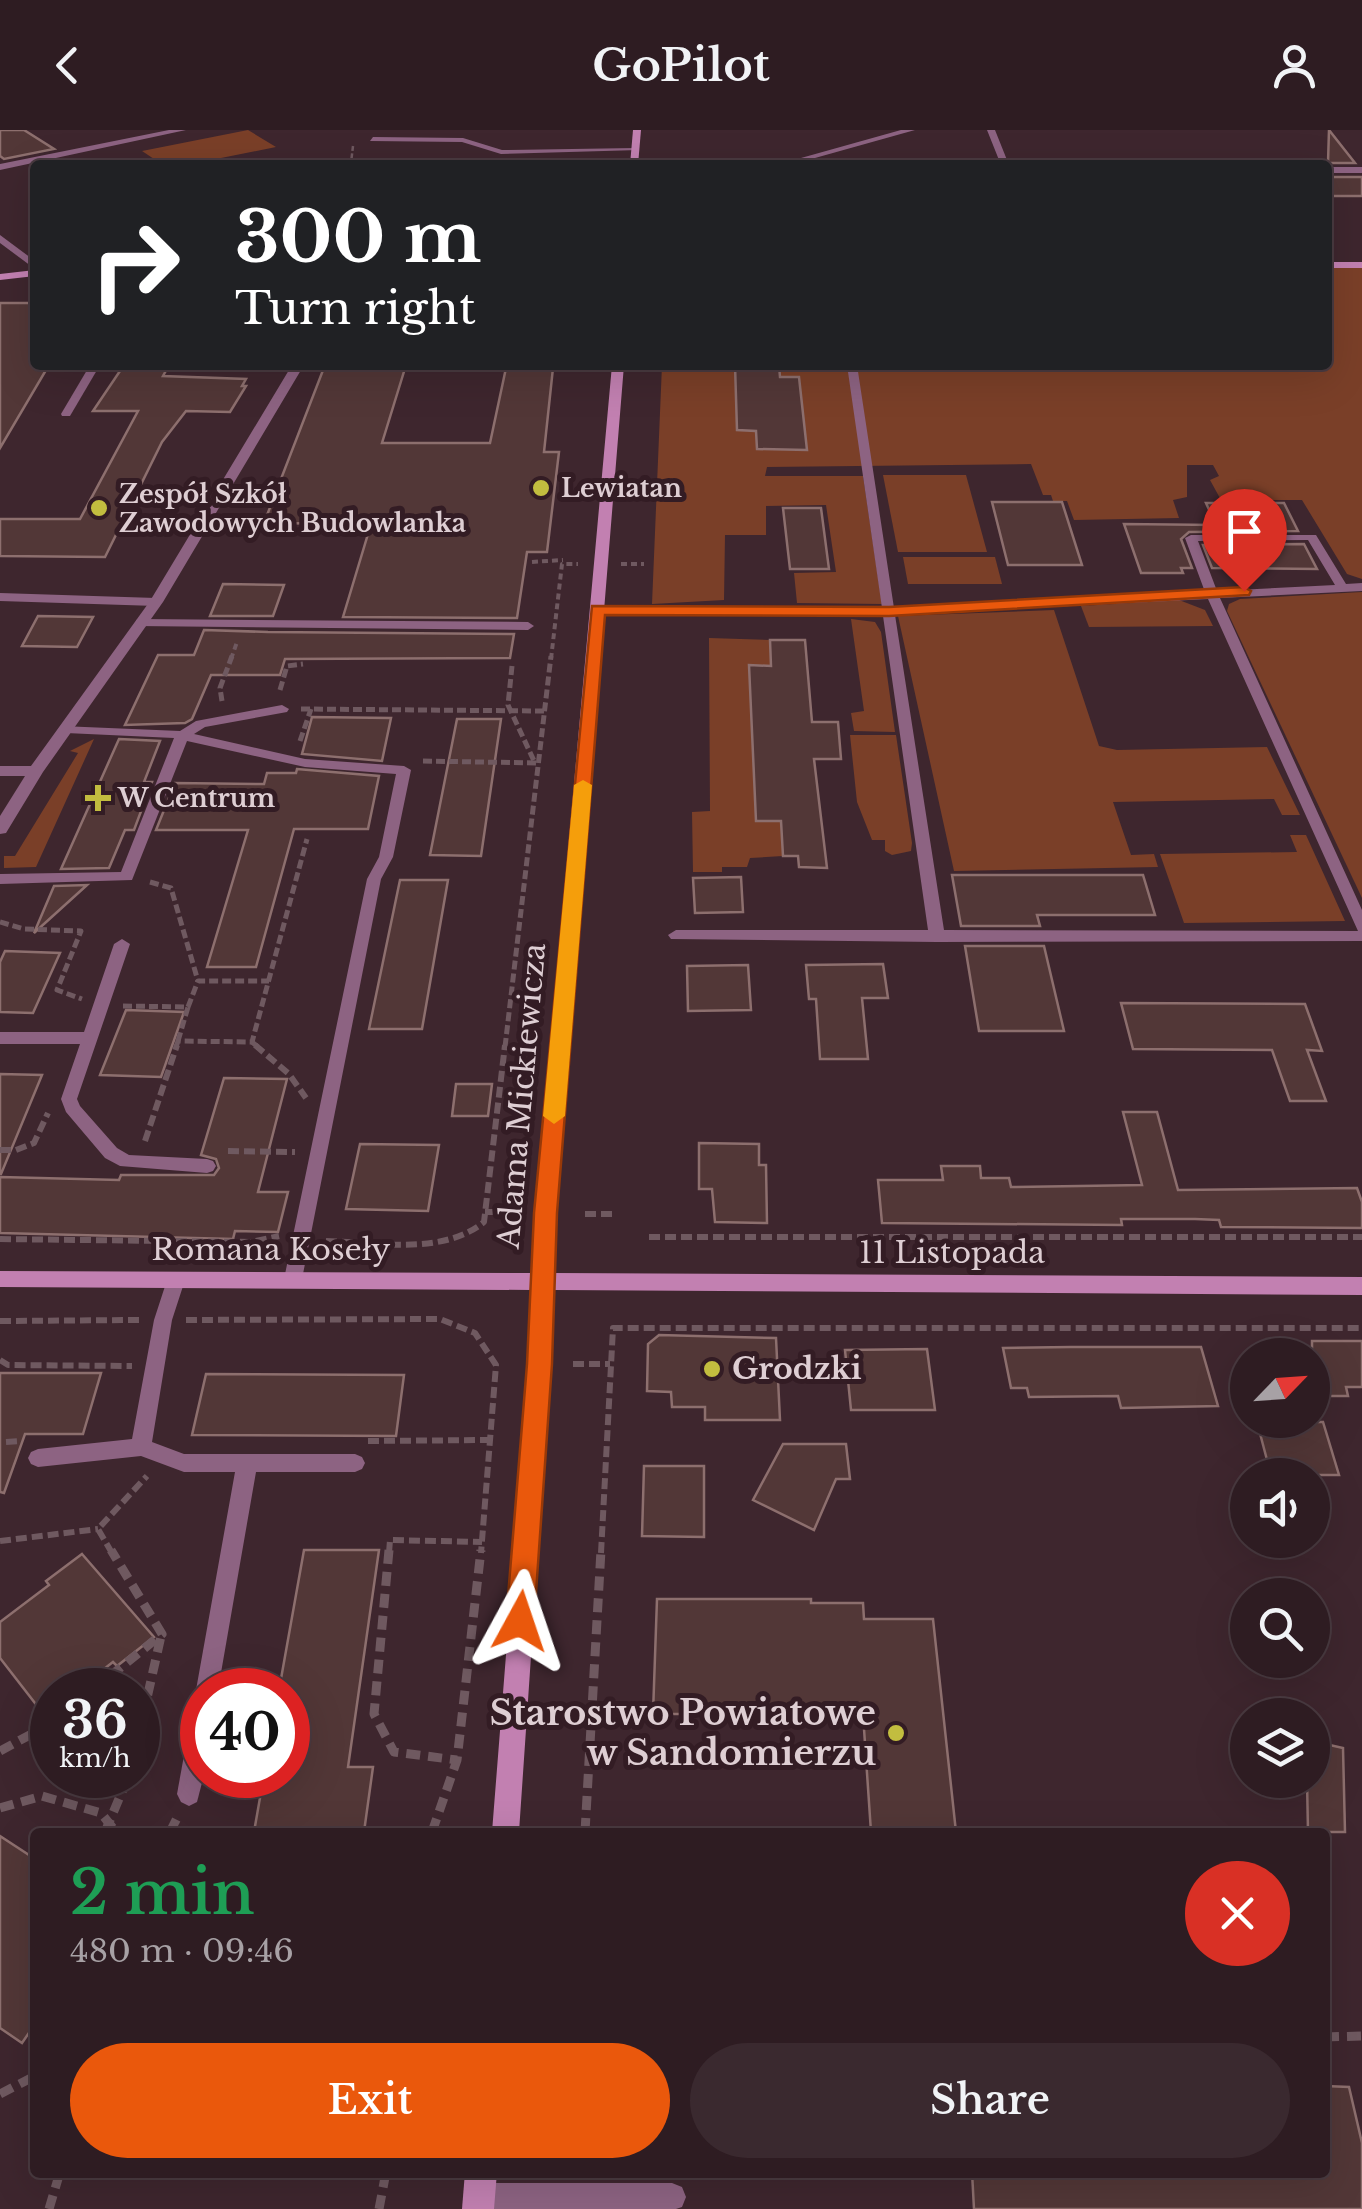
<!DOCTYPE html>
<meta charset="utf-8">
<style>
body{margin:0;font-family:"Libre Baskerville",serif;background:#3a292f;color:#f1f3f6;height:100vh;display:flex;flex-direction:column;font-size:38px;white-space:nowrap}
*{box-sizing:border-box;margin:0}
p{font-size:32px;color:#a7a1a5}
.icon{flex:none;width:55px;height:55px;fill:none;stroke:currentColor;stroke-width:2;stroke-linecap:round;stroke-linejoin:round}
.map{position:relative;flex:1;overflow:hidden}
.sheet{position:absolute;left:30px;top:1698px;width:1300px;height:350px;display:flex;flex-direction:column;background:#2e1c22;border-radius:10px;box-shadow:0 10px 40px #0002,0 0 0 2px #493a40}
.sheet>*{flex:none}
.guide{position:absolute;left:30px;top:30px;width:1302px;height:210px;border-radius:10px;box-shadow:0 10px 40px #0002,0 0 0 2px #493a40;background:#202124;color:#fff;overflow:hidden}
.needle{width:65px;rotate:65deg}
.fabs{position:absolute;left:1230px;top:1208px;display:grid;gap:20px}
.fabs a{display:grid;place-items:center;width:100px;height:100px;border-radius:50%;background:#2e1c22;box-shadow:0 10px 40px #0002,0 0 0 2px #493a40;font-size:50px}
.speed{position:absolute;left:30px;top:1538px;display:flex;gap:20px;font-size:50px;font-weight:700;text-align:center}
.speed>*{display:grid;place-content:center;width:130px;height:130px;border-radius:50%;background:#2e1c22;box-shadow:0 10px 40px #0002,0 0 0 2px #493a40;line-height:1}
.speed small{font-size:25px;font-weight:400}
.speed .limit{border:15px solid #d22;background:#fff;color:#111}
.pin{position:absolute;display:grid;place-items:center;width:85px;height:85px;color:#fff;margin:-102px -42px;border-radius:50% 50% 50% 0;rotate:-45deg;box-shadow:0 0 10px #0007}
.pin .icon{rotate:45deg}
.me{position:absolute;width:110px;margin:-55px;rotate:5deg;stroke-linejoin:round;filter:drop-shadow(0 0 8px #0008)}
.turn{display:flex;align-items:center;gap:35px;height:210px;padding:0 40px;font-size:45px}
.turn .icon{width:130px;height:130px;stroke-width:2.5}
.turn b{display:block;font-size:70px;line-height:85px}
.round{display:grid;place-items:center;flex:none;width:105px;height:105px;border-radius:52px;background:#3a292f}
.summary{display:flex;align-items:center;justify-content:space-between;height:170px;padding:0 40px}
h1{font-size:60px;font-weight:600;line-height:75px;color:#1e9e55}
.button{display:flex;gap:20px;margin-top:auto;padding:20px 40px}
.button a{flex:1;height:115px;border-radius:60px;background:#ea580c;color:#fff;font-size:40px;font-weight:600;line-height:115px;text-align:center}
.button a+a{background:#3a292f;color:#f1f3f6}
header{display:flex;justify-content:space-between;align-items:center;height:130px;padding:0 40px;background:#2e1c22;font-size:45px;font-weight:600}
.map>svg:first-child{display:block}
.green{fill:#7a3f28}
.building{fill:#523737;stroke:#8d6f6e;stroke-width:2.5}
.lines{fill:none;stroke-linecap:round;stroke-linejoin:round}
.path-far4{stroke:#6f5960;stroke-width:2.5;stroke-dasharray:5 2.5;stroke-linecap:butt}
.path-far3{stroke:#6f5960;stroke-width:4;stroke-dasharray:6 4;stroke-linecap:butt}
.path-far2{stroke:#6f5960;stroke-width:5;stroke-dasharray:9 4;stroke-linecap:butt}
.path-far1{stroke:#6f5960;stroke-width:6;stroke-dasharray:11 5;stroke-linecap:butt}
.path{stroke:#6f5960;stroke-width:9;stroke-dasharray:14 8;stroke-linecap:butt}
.lane{fill:#8d6382;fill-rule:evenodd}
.street{fill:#8d6382;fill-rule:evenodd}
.secondary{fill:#c280b1;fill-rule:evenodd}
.route{fill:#ea580c;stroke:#983908;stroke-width:2.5}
.slow{fill:#f59e0b}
.poi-dot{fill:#c2bd3f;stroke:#331c24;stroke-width:4}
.labels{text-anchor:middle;stroke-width:10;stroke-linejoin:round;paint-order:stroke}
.far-poi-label{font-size:25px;font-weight:bold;fill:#deced3;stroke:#331c24;text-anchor:start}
.street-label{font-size:30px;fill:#deced3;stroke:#331c24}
.poi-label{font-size:30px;font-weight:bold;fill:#deced3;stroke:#331c24;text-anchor:start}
.near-poi-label{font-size:35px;font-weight:bold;fill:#deced3;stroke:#331c24;text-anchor:end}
</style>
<header><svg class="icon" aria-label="back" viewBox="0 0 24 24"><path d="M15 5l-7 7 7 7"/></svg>GoPilot<svg class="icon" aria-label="person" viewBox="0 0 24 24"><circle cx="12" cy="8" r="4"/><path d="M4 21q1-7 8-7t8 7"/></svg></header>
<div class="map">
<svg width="1362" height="2079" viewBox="0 0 1362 2079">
<rect width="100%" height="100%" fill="#3e262e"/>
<!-- green -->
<g class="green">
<polygon points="248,0 276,17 186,35 163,35 142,21"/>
<polygon points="1328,138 1362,138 1362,449 1347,444 1302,370 1221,370 1210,350 1219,346 1213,335 1187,335 1187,367 1173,370 1179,388 1074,390 1067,371 1053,371 1051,365 1043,365 1031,334 767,337 765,346 863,346 882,474 797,473 794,443 836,442 826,375 766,376 766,405 725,405 724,470 652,474 662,235 1328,235"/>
<polygon points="883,345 966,345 987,422 898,422"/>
<polygon points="903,427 995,427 1002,454 908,454"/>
<polygon points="1362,462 1362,768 1227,481 1229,474 1240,469"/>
<polygon points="1179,470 1205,480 1213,496 1089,497 1081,476"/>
<polygon points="1054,480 1099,616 1117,620 1267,617 1300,685 1282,685 1274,669 1113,672 1131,725 1154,724 1158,737 954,741 898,486"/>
<polygon points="851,489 875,492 881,502 895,602 854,601 851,583 864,581"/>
<polygon points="709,508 770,510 771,536 749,536 756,690 781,691 783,726 750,728 747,737 722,737 722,742 693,742 692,682 710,681"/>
<polygon points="850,605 896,605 912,713 911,721 892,725 885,721 885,710 872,710 857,672"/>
<polygon points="94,609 36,737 4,738 4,726 15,726 78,623 70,621"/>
<polygon points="1290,705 1306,705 1345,791 1184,793 1160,724 1297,722"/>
</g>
<!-- building -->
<g class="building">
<polygon points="0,0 24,0 54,19 4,29 0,26"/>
<polygon points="1329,0 1355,33 1328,33"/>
<rect x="1328" y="47" width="34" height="19"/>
<polygon points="0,173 35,173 35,235 49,235 0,318"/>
<polygon points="124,235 169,235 163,246 246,249 242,256 246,256 230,282 186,281 162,312 105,427 0,426 0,389 80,389 138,281 93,281"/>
<polygon points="325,235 406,235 382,313 490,313 506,238 553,238 544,322 559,322 547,422 527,422 517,488 343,487 371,394 264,393"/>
<polygon points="735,235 779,235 780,247 799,247 807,320 757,319 756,301 737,300"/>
<polygon points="992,372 1062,372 1082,435 1008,435"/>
<polygon points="1206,373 1284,373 1298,401 1189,402 1181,409 1192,438 1181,438 1183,443 1141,443 1124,394 1216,395"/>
<polygon points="783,378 821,378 829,439 790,439"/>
<polygon points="1304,414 1317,439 1212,438 1203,415"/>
<polygon points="223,454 284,455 273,486 210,486"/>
<polygon points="38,486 93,487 77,517 22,516"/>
<polygon points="204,500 268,502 514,504 510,528 285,529 280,545 211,545 192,589 185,593 125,595 158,525 194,525"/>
<polygon points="770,510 805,510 812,592 838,592 841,629 814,629 827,738 799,737 798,726 783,726 781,691 756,691 749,535 771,536"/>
<polygon points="312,587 391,588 382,631 302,624"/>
<polygon points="457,589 501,589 481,726 430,725"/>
<polygon points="119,609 160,611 144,652 152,652 134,700 125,700 109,738 61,739"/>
<polygon points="297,639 379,646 368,699 294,699 256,837 207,837 248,700 156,700 175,653 264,654 267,643 296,643"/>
<polygon points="952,745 1143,745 1155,785 1037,785 1040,796 961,796"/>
<polygon points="741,747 743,782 695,783 693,748"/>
<polygon points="400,750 448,750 422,899 369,899"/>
<polygon points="87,755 34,803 54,756"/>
<polygon points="965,816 1044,816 1064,901 979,901"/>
<polygon points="5,821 60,823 33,883 0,882 0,832"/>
<polygon points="883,834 888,868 862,868 868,929 820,929 816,869 809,869 806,835"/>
<polygon points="748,835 751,880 688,881 687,836"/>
<polygon points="1121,873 1305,874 1322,921 1307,920 1326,971 1290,971 1272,920 1133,919"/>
<polygon points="126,880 184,882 161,947 100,945"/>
<polygon points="0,944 42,945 1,1044 0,1044"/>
<polygon points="224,948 287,949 258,1062 288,1062 278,1102 235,1101 233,1109 0,1103 0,1047 119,1050 121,1045 214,1045 219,1038 216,1029 201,1025"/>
<polygon points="456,954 492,954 488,986 452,986"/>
<polygon points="1123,982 1157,982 1178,1060 1357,1058 1362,1072 1362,1098 1221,1097 1219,1090 1195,1089 1121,1089 1122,1095 882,1093 878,1050 943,1050 941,1036 980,1036 981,1048 1009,1048 1011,1057 1142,1055"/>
<polygon points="699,1013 759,1014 759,1035 766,1035 767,1093 715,1092 712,1059 699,1059"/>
<polygon points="360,1014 439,1015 428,1081 346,1079"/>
<polygon points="659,1205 776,1208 780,1290 705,1290 705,1277 672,1277 671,1262 647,1261 648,1214"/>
<polygon points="1312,1211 1362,1211 1362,1257 1346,1257 1348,1266 1312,1266"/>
<polygon points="1071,1217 1201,1217 1218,1276 1121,1278 1118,1266 1029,1267 1027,1258 1011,1258 1003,1218"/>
<polygon points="927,1219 935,1280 851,1280 845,1220"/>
<polygon points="0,1243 101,1243 83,1304 25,1304 4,1363 0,1362"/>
<polygon points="206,1244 404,1245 396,1306 192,1305"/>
<polygon points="1257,1292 1323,1292 1339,1345 1271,1345"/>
<polygon points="783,1314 846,1314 850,1349 836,1349 814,1400 753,1370"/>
<polygon points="644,1336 704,1336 704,1407 642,1406"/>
<polygon points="304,1420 379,1420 348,1637 373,1637 364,1702 254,1702 264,1645 288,1645 288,1560 279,1560"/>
<polygon points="82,1424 154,1507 117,1536 113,1532 77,1560 52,1560 52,1595 0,1528 0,1492 49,1455 46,1451"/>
<polygon points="657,1469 811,1469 811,1473 863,1473 864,1489 933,1489 956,1702 871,1702 863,1584 653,1584"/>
<polygon points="1312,1611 1343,1618 1345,1702 1308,1702 1307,1650 1312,1650"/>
<polygon points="0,1706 35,1729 35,1894 22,1913 0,1898"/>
<polygon points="1325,1956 1349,1957 1362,2013 1362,2079 974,2079 972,2042 1325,2042"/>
</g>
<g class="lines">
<!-- path-far4 -->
<polyline class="path-far4" points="353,16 351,33 355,35"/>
<!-- path-far3 -->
<g class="path-far3">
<polyline points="532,432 563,430"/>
<polyline points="621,434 644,434"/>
<polyline points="231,529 237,512"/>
<polyline points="551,529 562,434 578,434"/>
</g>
<!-- path-far2 -->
<g class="path-far2">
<polyline points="512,536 508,575 535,633"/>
<polyline points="280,560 287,536 303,534"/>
<polyline points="222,571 220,558 232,526"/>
<polyline points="301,579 544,581"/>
<polyline points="300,611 311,579"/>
<polyline points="423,631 538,633"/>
<polyline points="150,752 171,758 198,851"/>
<polyline points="0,792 24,799 81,801 57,860 82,869"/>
<polyline points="123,876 188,877 198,851 269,851"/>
<polyline points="178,911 188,877"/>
<polyline points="252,912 258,917"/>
<polyline points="176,917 178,911 252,912 307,709"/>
<polyline points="505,917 551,526"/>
</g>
<!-- path-far1 -->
<g class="path-far1">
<polyline points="255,915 289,944 306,968"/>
<polyline points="145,1011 177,915"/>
<polyline points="0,1020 16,1020 34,1013 48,983"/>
<polyline points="228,1021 295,1022"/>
<polyline points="485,1082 512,1082"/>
<polyline points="585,1084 617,1084"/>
<polyline points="649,1107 1362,1107"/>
<polyline points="0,1109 251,1112 279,1106"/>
<path d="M326,1111C376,1112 442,1126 484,1092L505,915"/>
<polyline points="186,1190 440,1189 475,1203 496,1235 481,1423"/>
<polyline points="0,1191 139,1190"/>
<polyline points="0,1230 8,1235 132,1236"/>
<polyline points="573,1234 610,1234"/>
<polyline points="368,1311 490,1310"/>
<polyline points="6,1312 21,1311"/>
<polyline points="0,1411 98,1399"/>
<polyline points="112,1423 98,1399 147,1346"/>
<polyline points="389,1423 390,1410 482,1412"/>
<polyline points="601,1423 613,1198 1362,1198"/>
</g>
<!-- path -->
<g class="path">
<polyline points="389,1420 374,1584 394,1622 457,1630"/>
<polyline points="93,1560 162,1504 111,1420"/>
<polyline points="138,1608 161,1506"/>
<polyline points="0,1621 52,1593"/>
<polyline points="0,1678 42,1666 101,1683 116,1702"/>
<polyline points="105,1702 129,1645"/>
<polyline points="170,1702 178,1686"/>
<polyline points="432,1702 457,1630 481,1420"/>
<polyline points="585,1702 601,1420"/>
<polyline points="1325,1907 1362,1906"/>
<polyline points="0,1964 35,1946"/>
<polyline points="49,2079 60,2042"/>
<polyline points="379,2079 386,2042"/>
</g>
<!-- lane -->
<g class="lane">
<polygon points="373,7 463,8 502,20 635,18 639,20 501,24 462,12 370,11"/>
<polygon points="90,235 100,235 70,286 62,286 61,284"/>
<path d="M847,235H857L894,478L1205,462L1185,408L1191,405H1316L1346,454L1362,453V461L1220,468L1362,780V811L937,812L671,809L668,805L676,800H928L883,486L597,484L591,480L597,476L882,478ZM1308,410L1335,455L1217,461L1198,411ZM1208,469L1358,801L944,800L895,485Z"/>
<polygon points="0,463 156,468 162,472 156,476 0,471"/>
<polygon points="140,489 528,492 534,496 528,500 136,496 136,490"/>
<polygon points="282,575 289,579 287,582 205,597 194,604 305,629 404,636 411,640 393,727 381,749 302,1149 300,1154 286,1154 284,1149 367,749 379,727 396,644 305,637 187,611 132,750 0,754 0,744 121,742 174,608 66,603 61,602 61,596 180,601 196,591"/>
<polygon points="122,809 130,814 77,969 80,976 117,1018 129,1025 207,1029 213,1031 216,1036 213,1041 207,1043 120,1036 105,1028 66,982 61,969 80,914 0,914 0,902 84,902 114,814"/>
<polygon points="176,1143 183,1145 185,1150 172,1190 152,1312 184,1324 355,1324 362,1327 365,1333 362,1339 355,1342 256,1342 218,1560 202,1560 202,1569 196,1560 235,1342 184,1342 141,1326 38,1337 31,1334 28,1328 31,1322 38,1319 132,1309 154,1190 167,1150 169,1145"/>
<polygon points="202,1576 204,1645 197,1672 189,1676 181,1672 177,1664 191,1587 194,1579"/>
<polygon points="479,2053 672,2053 682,2057 686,2067 682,2077 676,2079 475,2079 469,2077 465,2067 469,2057"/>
</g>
<!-- street -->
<g class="street">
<polygon points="169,0 186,0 0,40 0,34"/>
<polygon points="901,0 915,0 790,35 776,35"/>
<polygon points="987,0 995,0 1009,35 1001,35"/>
<rect x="1328" y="37" width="34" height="6"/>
<polygon points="0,105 35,131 35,139 0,113"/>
<polygon points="292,235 304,235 163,472 43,642 6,703 0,704 0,686 25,646 0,646 0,636 31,636 150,471"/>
</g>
<!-- secondary -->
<g class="secondary">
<polygon points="633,0 641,0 638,35 630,35"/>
<rect x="1328" y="132" width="34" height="6"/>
<polygon points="35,140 35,146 0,150 0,144"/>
<polygon points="612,235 624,235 555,1083 554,1143 1362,1147 1362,1165 553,1160 551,1234 519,1702 492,1702 529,1234 532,1160 0,1157 0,1141 532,1143 535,1083"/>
<polygon points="465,2042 497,2042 494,2079 462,2079"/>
</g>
</g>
<!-- route -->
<polygon class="route" points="1244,457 1251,461 1249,465 889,486 605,485 557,1083 552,1234 534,1491 530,1501 520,1505 510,1501 506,1491 527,1234 534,1083 592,476 889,477"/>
<!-- slow -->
<polygon class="slow" points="583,650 592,655 565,986 554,994 543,986 574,655"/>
<!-- markers -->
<g class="poi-dot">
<circle cx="541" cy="358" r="10"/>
<circle cx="99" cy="378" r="10"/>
<path d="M93 653h10v10h10v10h-10v10h-10v-10h-10v-10h10z"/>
<circle cx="712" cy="1239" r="10"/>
<circle cx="896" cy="1603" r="10"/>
</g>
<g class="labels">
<!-- far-poi labels -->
<g class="far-poi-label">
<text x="561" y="367">Lewiatan</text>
<text x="119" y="373">Zespół Szkół<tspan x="119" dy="29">Zawodowych Budowlanka</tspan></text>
<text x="118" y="677">W Centrum</text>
</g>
<!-- street labels -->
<g class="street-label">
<text transform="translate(522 966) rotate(-85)" y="10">Adama Mickiewicza</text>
<text x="271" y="1130">Romana Koseły</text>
<text x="952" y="1133">11 Listopada</text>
</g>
<!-- poi labels -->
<g class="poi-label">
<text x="732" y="1249">Grodzki</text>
</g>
<!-- near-poi labels -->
<g class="near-poi-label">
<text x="876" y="1595">Starostwo Powiatowe<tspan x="876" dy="40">w Sandomierzu</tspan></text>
</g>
</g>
</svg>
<div class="fabs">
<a><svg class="needle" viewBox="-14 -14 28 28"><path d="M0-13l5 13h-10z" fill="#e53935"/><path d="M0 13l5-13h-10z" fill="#a7a1a5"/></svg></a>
<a><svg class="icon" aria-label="sound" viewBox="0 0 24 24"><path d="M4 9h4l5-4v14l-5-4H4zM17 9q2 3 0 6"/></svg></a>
<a><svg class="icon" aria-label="search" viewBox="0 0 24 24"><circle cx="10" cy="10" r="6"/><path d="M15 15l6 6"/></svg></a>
<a><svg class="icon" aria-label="layers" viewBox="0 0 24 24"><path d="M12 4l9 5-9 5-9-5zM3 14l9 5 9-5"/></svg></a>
</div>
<div class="speed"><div>36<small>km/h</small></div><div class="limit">40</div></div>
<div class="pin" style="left:1244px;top:461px;background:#d93025"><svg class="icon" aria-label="arrive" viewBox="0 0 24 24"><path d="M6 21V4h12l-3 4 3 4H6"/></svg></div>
<svg class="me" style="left:520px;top:1491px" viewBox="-20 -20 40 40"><path d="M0-17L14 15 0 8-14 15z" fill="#ea580c" stroke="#fff" stroke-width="4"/></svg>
<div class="guide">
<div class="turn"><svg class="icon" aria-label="right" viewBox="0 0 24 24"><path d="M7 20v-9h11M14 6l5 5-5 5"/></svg><div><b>300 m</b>Turn right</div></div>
</div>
<section class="sheet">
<div class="summary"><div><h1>2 min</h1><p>480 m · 09:46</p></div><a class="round" style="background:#d93025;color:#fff"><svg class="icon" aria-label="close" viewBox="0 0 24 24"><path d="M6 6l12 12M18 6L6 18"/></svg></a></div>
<div class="button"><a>Exit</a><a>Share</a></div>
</section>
</div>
